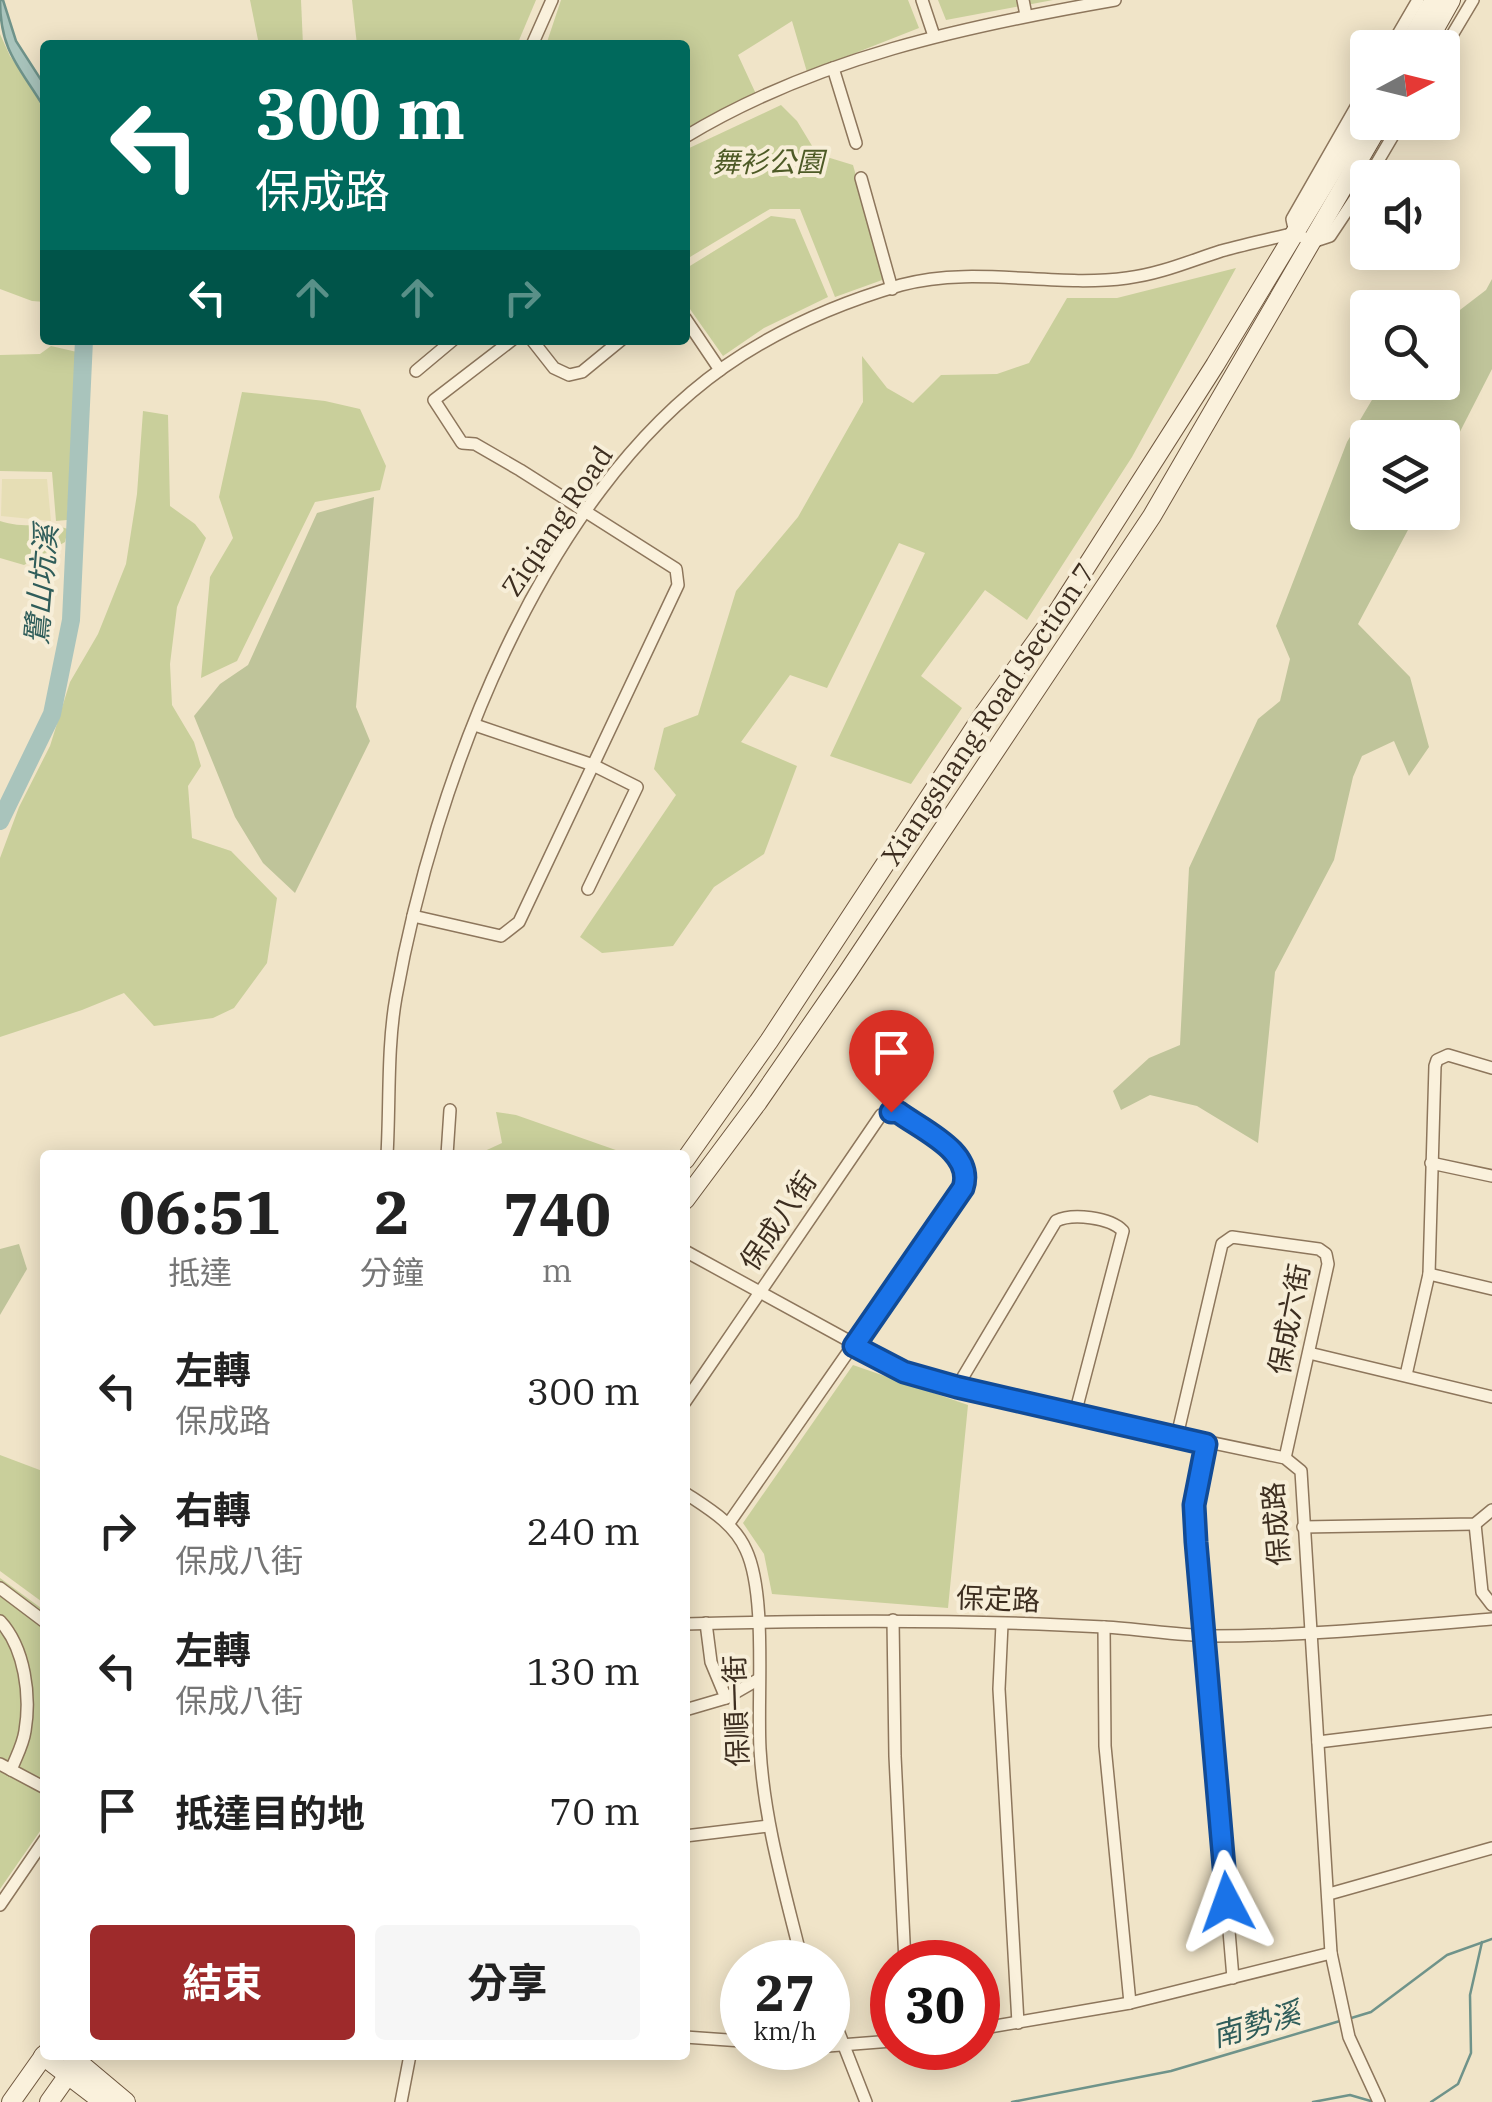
<!DOCTYPE html>
<html lang="zh-TW">
<meta charset="utf-8">
<style>
body{margin:0;font-family:"IBM Plex Serif","Noto Sans TC",serif;background:#f6f6f6;color:#222;height:100vh;display:flex;flex-direction:column;font-size:38px;white-space:nowrap}
*{box-sizing:border-box;margin:0}
p{font-size:32px;color:#767676}
.icon{flex:none;width:55px;height:55px;fill:none;stroke:currentColor;stroke-width:2;stroke-linecap:round;stroke-linejoin:round}
.map{position:relative;flex:1;overflow:hidden}
.panel{position:absolute;left:40px;top:1150px;width:650px;height:910px;display:flex;flex-direction:column;background:#fff;border-radius:10px;box-shadow:0 5px 25px #0003}
.panel>*{flex:none}
.top-card{position:absolute;left:40px;top:40px;width:650px;height:305px;border-radius:10px;box-shadow:0 5px 25px #0003;background:#00695c;color:#fff;overflow:hidden}
.needle{width:65px;rotate:83deg}
.fabs{position:absolute;left:1350px;top:30px;display:grid;gap:20px}
.fabs a{display:grid;place-items:center;width:110px;height:110px;border-radius:10px;background:#fff;box-shadow:0 5px 25px #0003;font-size:50px}
.speed{position:absolute;left:720px;top:1940px;display:flex;gap:20px;font-size:50px;font-weight:700;text-align:center}
.speed>*{display:grid;place-content:center;width:130px;height:130px;border-radius:50%;background:#fff;box-shadow:0 5px 25px #0003;line-height:1}
.speed small{font-size:25px;font-weight:400}
.speed .limit{border:15px solid #d22;background:#fff;color:#111}
.pin{position:absolute;display:grid;place-items:center;width:85px;height:85px;color:#fff;margin:-102px -42px;border-radius:50% 50% 50% 0;rotate:-45deg;box-shadow:0 0 10px #0007}
.pin .icon{rotate:45deg}
.me{position:absolute;width:110px;margin:-55px;rotate:356deg;stroke-linejoin:round;filter:drop-shadow(0 0 8px #0008)}
.turn{display:flex;align-items:center;gap:35px;height:210px;padding:0 50px;font-size:45px}
.turn .icon{width:130px;height:130px;stroke-width:2.5}
.turn b{display:block;font-size:70px;line-height:85px}
.lanes{display:flex;align-items:center;height:95px;padding:0 50px;background:#0003;justify-content:center;gap:50px;direction:ltr}
.lanes .off{opacity:.35}
.eta{display:flex;justify-content:space-evenly;align-items:center;height:170px;text-align:center}
.eta b{font-size:60px;font-weight:700;line-height:70px}
.primary-button{display:flex;gap:20px;margin-top:auto;padding:20px 50px}
.primary-button a{flex:1;height:115px;border-radius:10px;background:#9e2a2b;color:#fff;font-size:40px;font-weight:700;line-height:115px;text-align:center}
.primary-button a+a{background:#f6f6f6;color:#222}
ul{padding:0;list-style:none}
li{display:flex;align-items:center;gap:30px;height:140px;padding:0 50px}
li div{flex:1}
li b{display:block;font-size:38px}
li em{font-style:normal}
.map>svg:first-child{display:block}
.farmland{fill:#e6deb5}
.green{fill:#c9cf9b}
.cemetery{fill:#bfc49a}
.water{fill:#a9c4bc;stroke:#6f938a;stroke-width:2.5}
.lines{fill:none;stroke-linecap:round;stroke-linejoin:round}
.stream{stroke:#6f938a;stroke-width:2.5}
.river{stroke:#a9c4bc;stroke-width:18}
.street-casing{stroke:#8d765c;stroke-width:14}
.secondary-casing{stroke:#6f573f;stroke-width:20}
.street{stroke:#faf1dc;stroke-width:11}
.secondary{stroke:#faf1dc;stroke-width:18}
.route-casing{stroke:#114b97;stroke-width:25}
.route{stroke:#1a73e8;stroke-width:18}
.labels{text-anchor:middle;stroke-width:8;stroke-linejoin:round;paint-order:stroke}
.park-label{font-size:28px;font-style:italic;fill:#4d5a26;stroke:#f7eed8}
.street-label{font-size:28px;fill:#3d2e20;stroke:#f7eed8}
.water-label{font-size:30px;font-style:italic;fill:#2f5d5a;stroke:#f7eed8}
</style>
<div class="map">
<svg width="1492" height="2102" viewBox="0 0 1492 2102">
<rect width="100%" height="100%" fill="#f0e4c8"/>
<!-- farmland -->
<polygon class="farmland" points="2,479 47,479 51,521 1,516"/>
<!-- green -->
<g class="green">
<polygon points="250,0 301,0 303,45 259,45"/>
<polygon points="352,0 536,0 517,45 357,45"/>
<polygon points="561,0 908,0 919,28 807,72 792,21 738,55 756,94 685,132 685,45 546,45"/>
<polygon points="938,0 1053,0 946,20"/>
<polygon points="0,34 10,56 45,104 45,302 32,301 0,289"/>
<polygon points="781,105 797,121 817,154 853,165 885,279 835,297 800,209 770,209 685,260 685,150"/>
<polygon points="771,216 795,219 828,297 764,328 723,356 685,302 685,269"/>
<polygon points="1236,268 1132,457 1027,620 985,590 921,676 962,708 911,784 830,756 925,553 899,543 827,688 790,675 741,742 797,766 764,854 714,887 673,946 602,953 580,937 676,795 654,769 664,728 698,715 736,591 798,517 863,402 862,356 887,388 913,403 941,375 997,374 1029,363 1067,298 1117,298"/>
<polygon points="51,346 77,352 67,520 56,521 52,472 0,471 0,355 40,354"/>
<polygon points="242,392 325,401 360,409 386,466 380,490 315,502 237,661 201,678 210,577 233,538 219,497"/>
<polygon points="143,411 168,415 170,506 195,524 206,538 177,607 170,664 172,705 194,742 201,766 188,786 192,838 231,851 277,898 267,963 234,1008 213,1018 154,1026 124,993 82,1010 0,1037 0,858 19,807 50,746 70,682 98,634 126,564 137,494"/>
<path d="M0,521C22,529 46,522 68,529L65,542L24,565L0,558Z"/>
<polygon points="496,1112 516,1115 630,1155 476,1155 502,1143"/>
<polygon points="853,1365 968,1405 948,1608 772,1594 764,1554 743,1523"/>
<polygon points="0,1455 45,1472 45,1604 0,1571"/>
<polygon points="0,1578 45,1611 45,1824 0,1889"/>
</g>
<!-- cemetery -->
<g class="cemetery">
<polygon points="1492,279 1492,369 1443,465 1442,438 1368,438 1368,512 1417,513 1358,624 1410,677 1429,747 1409,776 1394,741 1362,756 1353,777 1334,860 1275,972 1258,1143 1197,1106 1150,1095 1121,1110 1113,1091 1149,1058 1180,1045 1189,868 1258,719 1280,701 1290,659 1276,626 1347,442 1382,383 1442,382 1443,323 1486,290"/>
<polygon points="374,497 356,707 370,741 295,893 263,863 235,817 194,716 220,684 248,665 317,513"/>
<polygon points="19,1244 27,1269 0,1315 0,1249"/>
</g>
<!-- water -->
<path class="water" d="M0,0H3L16,41L45,86V109C20,67 0,52 0,0Z"/>
<g class="lines">
<!-- stream -->
<g class="stream">
<polyline points="1348,2019 1371,2012 1447,1955 1492,1939"/>
<polyline points="1012,2102 1171,2071 1340,2021"/>
<polyline points="1313,2102 1350,2095 1374,2102"/>
<polyline points="1431,2102 1458,2084 1471,2053 1470,1995 1482,1942"/>
</g>
<!-- river -->
<polyline class="river" points="0,821 52,714 71,620 84,340"/>
<!-- street casing -->
<g class="street-casing">
<g id="street">
<polyline points="922,0 934,36"/>
<polyline points="1023,0 1026,15"/>
<polyline points="532,45 552,0"/>
<polyline points="1390,48 1418,0"/>
<polyline points="1442,52 1473,0"/>
<polyline points="833,68 856,143"/>
<path d="M685,137C815,58 966,26 1115,0"/>
<polyline points="861,178 892,289"/>
<polyline points="1368,178 1401,122"/>
<polyline points="1295,233 1292,219 1368,86"/>
<polyline points="685,318 720,370"/>
<polyline points="532,340 554,368 569,375 582,372 621,340"/>
<polyline points="416,371 453,340"/>
<polyline points="475,725 593,765 637,787 588,889"/>
<polyline points="413,916 501,936 519,922 678,585 676,569 520,470 475,444 462,443 434,400 512,340"/>
<path d="M387,1155C390,1103 387,1048 396,997C434,783 540,497 724,367C777,330 839,303 901,285C974,265 1053,288 1127,278C1160,274 1190,261 1221,251C1246,244 1270,239 1295,233L1312,242L1330,236L1368,179"/>
<polyline points="447,1155 450,1110"/>
<polyline points="1431,1163 1492,1176"/>
<polyline points="685,1251 904,1371 957,1387 1075,1414 1285,1458 1301,1471 1331,1953 1349,2037 1379,2102"/>
<polyline points="1429,1274 1492,1289"/>
<polyline points="1309,1353 1492,1397"/>
<polyline points="1406,1375 1429,1274 1435,1066 1437,1060 1448,1055 1492,1068"/>
<path d="M957,1387L1056,1221C1072,1213 1110,1217 1123,1231L1075,1414"/>
<path d="M685,1402L881,1115L898,1112C922,1130 975,1152 963,1187L729,1523"/>
<polyline points="1177,1436 1222,1244 1232,1237 1319,1249 1326,1254 1328,1264 1285,1458"/>
<polyline points="1206,1444 1194,1505 1196,1542 1233,1978"/>
<path d="M685,1493C709,1509 734,1523 746,1550C767,1595 757,1695 760,1749C764,1819 783,1885 800,1953V1962"/>
<polyline points="1475,1524 1482,1592 1492,1605"/>
<polyline points="1303,1527 1475,1524 1492,1510"/>
<polyline points="0,1588 45,1622"/>
<polyline points="893,1620 895,1756 905,1962"/>
<path d="M0,1621C25,1648 31,1696 25,1731C23,1745 16,1757 11,1770"/>
<polyline points="706,1623 711,1662 726,1698"/>
<path d="M685,1624C825,1620 964,1619 1104,1627C1140,1629 1175,1635 1211,1636C1305,1636 1398,1627 1492,1619"/>
<polyline points="1002,1624 999,1689 1018,2023"/>
<polyline points="1104,1627 1105,1746 1130,2003"/>
<polyline points="685,1710 726,1698 759,1679"/>
<polyline points="1318,1742 1492,1721"/>
<polyline points="0,1764 45,1788"/>
<polyline points="685,1836 768,1826"/>
<polyline points="1329,1894 1492,1848"/>
<polyline points="0,1905 45,1839"/>
<polyline points="828,2005 866,2102"/>
<polyline points="978,2029 1130,2003 1331,1953"/>
<polyline points="685,2037 742,2041"/>
<polyline points="828,2046 892,2041"/>
<polyline points="401,2102 410,2055"/>
</g>
</g>
<!-- secondary casing -->
<g class="secondary-casing">
<g id="secondary">
<polyline points="1406,48 1434,0"/>
<polyline points="1424,48 1451,0"/>
<polyline points="685,1160 769,1041 985,712 1060,608 1215,365 1368,112"/>
<polyline points="685,1200 758,1102 847,973 1152,516 1381,122"/>
<polyline points="70,2055 126,2102"/>
<polyline points="43,2056 103,2102"/>
<polyline points="11,2102 45,2054"/>
<polyline points="49,2102 73,2068"/>
</g>
</g>
<!-- street -->
<use href="#street" class="street"/>
<!-- secondary -->
<use href="#secondary" class="secondary"/>
</g>
<g class="lines">
<!-- route casing -->
<g class="route-casing">
<path id="route" d="M891,1112H898C922,1130 975,1152 963,1188L854,1346L904,1372L957,1387L1206,1444L1194,1505L1196,1542L1227,1902"/>
</g>
<!-- route -->
<use href="#route" class="route"/>
</g>
<g class="labels">
<!-- park labels -->
<g class="park-label">
<text x="768" y="172">舞衫公園</text>
</g>
<!-- street labels -->
<g class="street-label">
<text transform="translate(557 521) rotate(-56)" y="10">Ziqiang Road</text>
<text transform="translate(988 714) rotate(-56)" y="10">Xiangshang Road Section 7</text>
<text transform="translate(778 1221) rotate(-56)" y="10">保成八街</text>
<text transform="translate(1289 1319) rotate(-79)" y="10">保成六街</text>
<text transform="translate(1276 1524) rotate(-95)" y="10">保成路</text>
<text transform="translate(998 1599) rotate(2)" y="10">保定路</text>
<text transform="translate(736 1711) rotate(-92)" y="10">保順一街</text>
</g>
<!-- water labels -->
<g class="water-label">
<text transform="translate(42 585) rotate(-85)" y="10">鷺山坑溪</text>
<text transform="translate(1256 2025) rotate(-16)" y="10">南勢溪</text>
</g>
</g>
</svg>
<div class="fabs">
<a><svg class="needle" viewBox="-14 -14 28 28"><path d="M0-13l5 13h-10z" fill="#e53935"/><path d="M0 13l5-13h-10z" fill="#767676"/></svg></a>
<a><svg class="icon" aria-label="sound" viewBox="0 0 24 24"><path d="M4 9h4l5-4v14l-5-4H4zM17 9q2 3 0 6"/></svg></a>
<a><svg class="icon" aria-label="search" viewBox="0 0 24 24"><circle cx="10" cy="10" r="6"/><path d="M15 15l6 6"/></svg></a>
<a><svg class="icon" aria-label="layers" viewBox="0 0 24 24"><path d="M12 4l9 5-9 5-9-5zM3 14l9 5 9-5"/></svg></a>
</div>
<div class="speed"><div>27<small>km/h</small></div><div class="limit">30</div></div>
<div class="pin" style="left:891px;top:1112px;background:#d93025"><svg class="icon" aria-label="arrive" viewBox="0 0 24 24"><path d="M6 21V4h12l-3 4 3 4H6"/></svg></div>
<svg class="me" style="left:1227px;top:1902px" viewBox="-20 -20 40 40"><path d="M0-17L14 15 0 8-14 15z" fill="#1a73e8" stroke="#fff" stroke-width="4"/></svg>
<div class="top-card">
<div class="turn"><svg class="icon" aria-label="left" viewBox="0 0 24 24"><path d="M17 20v-9H6M10 6l-5 5 5 5"/></svg><div><b>300 m</b>保成路</div></div>
<div class="lanes"><svg class="icon" aria-label="left" viewBox="0 0 24 24"><path d="M17 20v-9H6M10 6l-5 5 5 5"/></svg><svg class="icon off" aria-label="ahead" viewBox="0 0 24 24"><path d="M12 20V5M6 11l6-6 6 6"/></svg><svg class="icon off" aria-label="ahead" viewBox="0 0 24 24"><path d="M12 20V5M6 11l6-6 6 6"/></svg><svg class="icon off" aria-label="right" viewBox="0 0 24 24"><path d="M7 20v-9h11M14 6l5 5-5 5"/></svg></div>
</div>
<section class="panel">
<div class="eta">
<div><b>06:51</b><p>抵達</p></div>
<div><b>2</b><p>分鐘</p></div>
<div><b>740</b><p>m</p></div>
</div>
<ul>
<li><svg class="icon" aria-label="left" viewBox="0 0 24 24"><path d="M17 20v-9H6M10 6l-5 5 5 5"/></svg><div><b>左轉</b><p>保成路</p></div><em>300 m</em></li>
<li><svg class="icon" aria-label="right" viewBox="0 0 24 24"><path d="M7 20v-9h11M14 6l5 5-5 5"/></svg><div><b>右轉</b><p>保成八街</p></div><em>240 m</em></li>
<li><svg class="icon" aria-label="left" viewBox="0 0 24 24"><path d="M17 20v-9H6M10 6l-5 5 5 5"/></svg><div><b>左轉</b><p>保成八街</p></div><em>130 m</em></li>
<li><svg class="icon" aria-label="arrive" viewBox="0 0 24 24"><path d="M6 21V4h12l-3 4 3 4H6"/></svg><div><b>抵達目的地</b></div><em>70 m</em></li>
</ul>
<div class="primary-button"><a>結束</a><a>分享</a></div>
</section>
</div>
